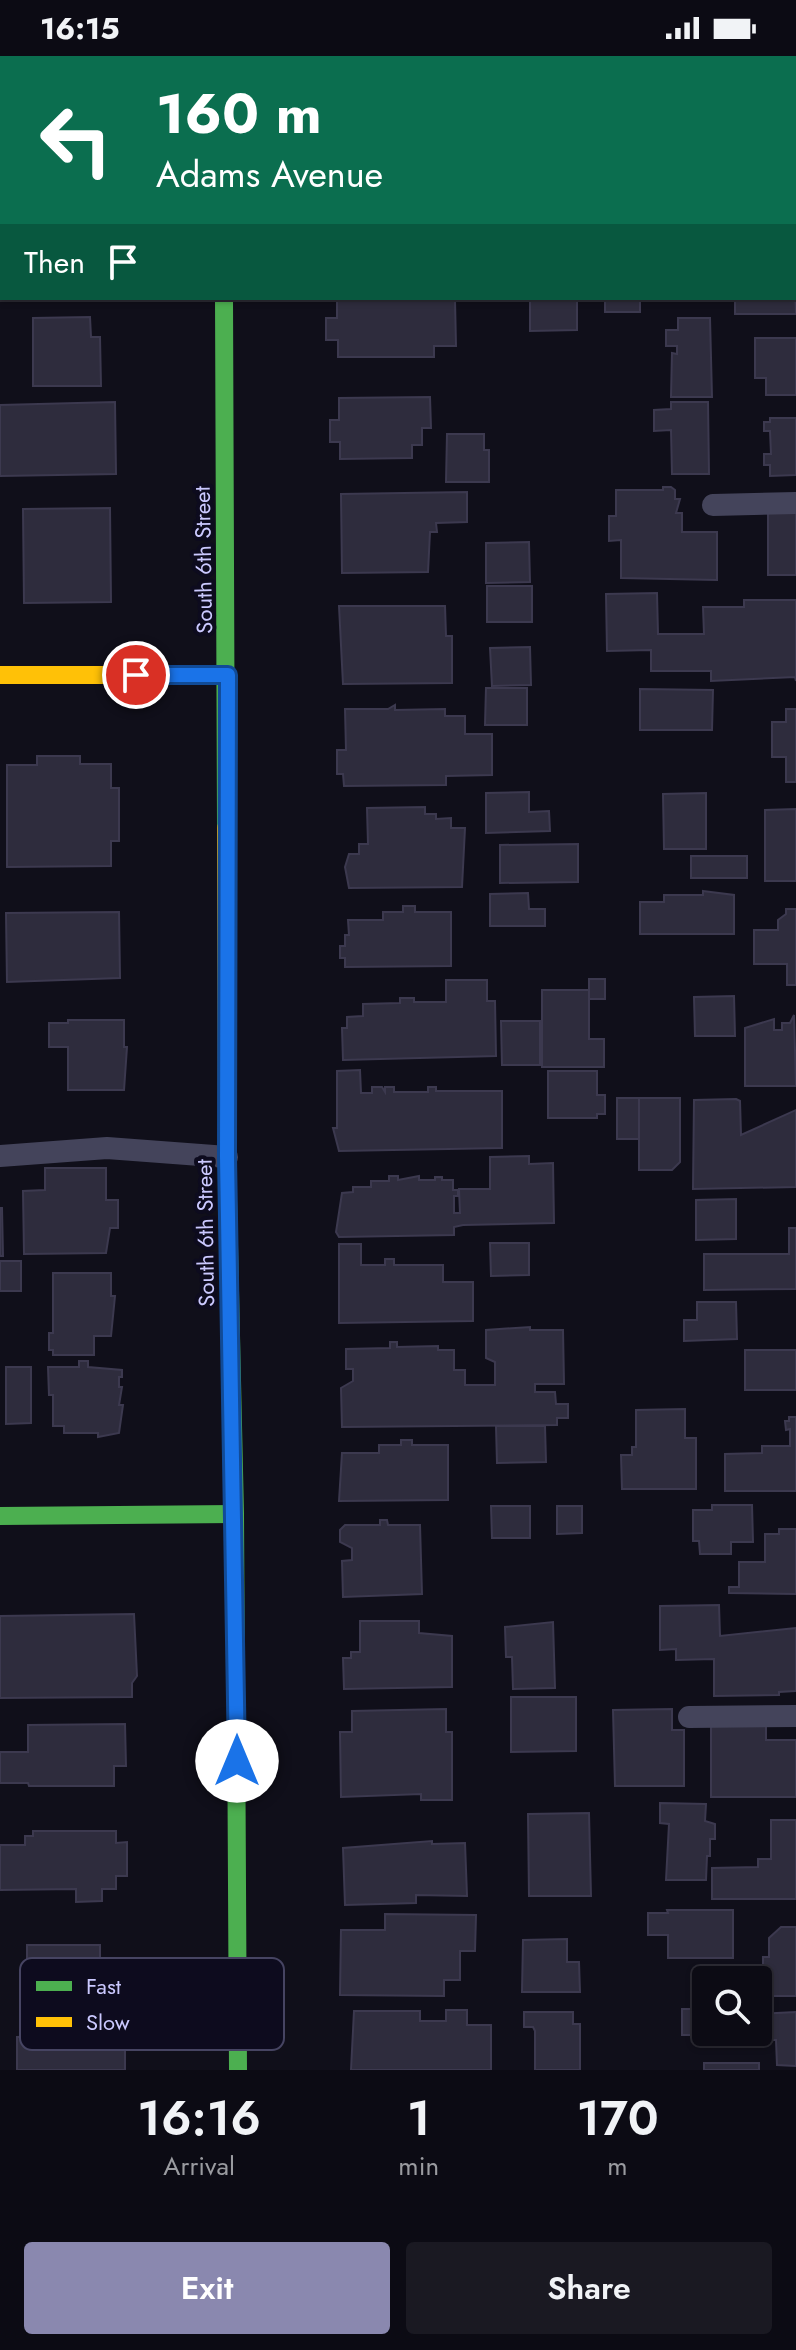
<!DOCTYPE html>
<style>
body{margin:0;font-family:Jost,sans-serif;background:#1a1922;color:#f1f3f6;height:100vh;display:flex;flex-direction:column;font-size:30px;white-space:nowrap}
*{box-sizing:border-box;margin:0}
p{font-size:26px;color:#9a9ba0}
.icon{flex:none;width:44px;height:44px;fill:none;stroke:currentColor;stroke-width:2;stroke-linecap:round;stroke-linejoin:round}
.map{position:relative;height:2014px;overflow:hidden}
.side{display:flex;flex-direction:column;background:#0c0b14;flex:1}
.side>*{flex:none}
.top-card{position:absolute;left:0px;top:0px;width:796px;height:244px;box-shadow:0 2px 6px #0004,0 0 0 2px #2c2b34;background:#0b6e4f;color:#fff;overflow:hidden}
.buttons{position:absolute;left:692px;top:1910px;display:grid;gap:16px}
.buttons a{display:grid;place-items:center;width:80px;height:80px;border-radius:8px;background:#0c0b14;box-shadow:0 2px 6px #0004,0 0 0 2px #2c2b34;font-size:40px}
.pin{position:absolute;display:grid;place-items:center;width:68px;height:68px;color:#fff;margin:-34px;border:4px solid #fff;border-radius:50%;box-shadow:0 2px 8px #0007}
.me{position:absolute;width:88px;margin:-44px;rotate:0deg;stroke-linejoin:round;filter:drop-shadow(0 0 6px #0008)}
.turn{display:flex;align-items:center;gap:28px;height:168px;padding:0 24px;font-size:36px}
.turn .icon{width:104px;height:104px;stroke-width:2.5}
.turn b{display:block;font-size:56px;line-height:68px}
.then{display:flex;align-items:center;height:76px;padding:0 24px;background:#0003;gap:16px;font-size:30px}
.eta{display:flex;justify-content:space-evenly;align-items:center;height:136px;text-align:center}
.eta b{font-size:48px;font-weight:600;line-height:56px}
.button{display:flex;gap:16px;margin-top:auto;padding:16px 24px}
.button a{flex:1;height:92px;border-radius:8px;background:#8a88af;color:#fff;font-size:32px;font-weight:600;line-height:92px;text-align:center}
.button a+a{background:#1a1922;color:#f1f3f6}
.status{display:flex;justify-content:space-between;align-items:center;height:56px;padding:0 40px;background:#0c0b14;direction:ltr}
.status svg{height:22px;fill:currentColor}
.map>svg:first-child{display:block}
.building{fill:#2e2c3d;stroke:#3c394f;stroke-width:2}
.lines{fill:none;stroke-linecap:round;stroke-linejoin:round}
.lane{stroke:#44445b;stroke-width:22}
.fast{stroke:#4caf50;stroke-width:18}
.slow{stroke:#ffc107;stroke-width:18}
.route-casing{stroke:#114b97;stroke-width:20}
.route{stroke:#1a73e8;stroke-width:14}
.labels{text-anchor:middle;stroke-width:8;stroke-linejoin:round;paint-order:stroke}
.street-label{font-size:22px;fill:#cbc9ff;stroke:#0d0b1e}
.key{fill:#0d0b1e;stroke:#464462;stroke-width:2}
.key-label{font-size:22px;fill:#cbc9ff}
</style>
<div class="status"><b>16:15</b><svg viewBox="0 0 49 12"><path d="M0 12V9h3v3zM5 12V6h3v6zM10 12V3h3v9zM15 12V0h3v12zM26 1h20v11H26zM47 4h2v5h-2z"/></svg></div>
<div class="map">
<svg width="796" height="2014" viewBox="0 0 796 2014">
<rect width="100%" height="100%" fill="#100f1a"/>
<!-- building -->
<g class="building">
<rect x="794" y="44" width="2" height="52"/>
<rect x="0" y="50" width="2" height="71"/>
<rect x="794" y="120" width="2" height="56"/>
<polygon points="794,201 796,258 735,258 735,242 794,242"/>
<polygon points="337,242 455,244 456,290 434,290 434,301 338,301 338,284 326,284 326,262 337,262"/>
<polygon points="530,242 577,242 577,274 530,275"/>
<rect x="605" y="242" width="35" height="14"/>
<polygon points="90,261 91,281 100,281 101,330 33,330 33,262"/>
<polygon points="678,262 710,262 712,341 671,341 672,297 677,298 677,290 666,290 666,274 678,274"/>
<polygon points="755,282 796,282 796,339 766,339 766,322 755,322"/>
<polygon points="430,341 431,372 422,372 422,389 412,389 412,402 340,403 340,386 330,386 330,364 339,364 339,342"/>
<polygon points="115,346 116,418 0,420 0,349"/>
<polygon points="671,346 708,346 709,418 672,418 671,374 654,375 654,354 671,353"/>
<polygon points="770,362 796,362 796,419 770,420 770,409 764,409 764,398 771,398 770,375 764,375 764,366 770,366"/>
<polygon points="447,378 484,378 484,394 489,394 489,426 446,426"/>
<polygon points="663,431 671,431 675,434 675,443 680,443 676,457 682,457 682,476 717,476 717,524 621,522 621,484 609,485 609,460 616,460 616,434 663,434"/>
<polygon points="467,436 467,466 436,467 437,476 430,476 428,516 342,517 341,438"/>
<polygon points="110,452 111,546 24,547 23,453"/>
<rect x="768" y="457" width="28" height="62"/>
<polygon points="529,486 530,526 486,527 486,487"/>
<rect x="487" y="530" width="45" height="36"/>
<polygon points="657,537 658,578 704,578 703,551 744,551 744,544 796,544 796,625 795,621 711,625 711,615 651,615 651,594 607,595 606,538"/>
<polygon points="339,550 445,550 446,580 452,580 452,627 343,628"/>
<polygon points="530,591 531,629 492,630 490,592"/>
<polygon points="486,632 527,632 527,669 485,669"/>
<polygon points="640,633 713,634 712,674 640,674"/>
<polygon points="395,649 395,654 445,653 445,660 465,660 465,678 492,678 492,719 446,720 446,729 344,730 343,718 337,718 337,694 346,694 345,653 388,653"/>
<polygon points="786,653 796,653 796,726 786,726 786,701 772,701 772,666 786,666"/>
<polygon points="37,700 80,700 80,708 111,708 111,732 119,732 119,785 111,785 111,810 7,811 7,709 37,709"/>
<polygon points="529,736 529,756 549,755 550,775 486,777 486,737"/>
<polygon points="706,737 706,793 664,793 663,738"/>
<polygon points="425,751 425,758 436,758 436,763 451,762 451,772 465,772 462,831 349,832 345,811 349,798 359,798 359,788 368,788 367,752"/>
<polygon points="796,753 796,825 765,825 765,754"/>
<polygon points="578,788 578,826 500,827 500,789"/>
<rect x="691" y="800" width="56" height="22"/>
<polygon points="703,835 734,839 734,878 640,878 640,846 664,846 664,839 703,839"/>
<polygon points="528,837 529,853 545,853 545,870 490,870 490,838"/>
<polygon points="403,850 415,850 415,856 451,856 451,910 345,911 345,902 340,902 340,890 345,890 345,879 349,879 348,864 383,864 383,856 403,856"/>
<polygon points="786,853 796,853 796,929 787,929 787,908 754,908 754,874 778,874 778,864 786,858"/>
<polygon points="119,856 120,922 7,926 6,857"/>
<rect x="589" y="923" width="16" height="20"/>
<polygon points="446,924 487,924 487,945 495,945 496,1000 343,1004 342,972 347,972 347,961 363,960 363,948 400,947 400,942 414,942 414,946 446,946"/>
<polygon points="542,934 589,934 589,983 604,983 604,1011 542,1011"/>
<polygon points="734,940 735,980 695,980 694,941"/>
<polygon points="794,959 796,1030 745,1030 745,972 774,963 774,974 782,974 782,967 790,967"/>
<polygon points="68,964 124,964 124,991 127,991 124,1034 68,1034 68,991 49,991 49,967 68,967"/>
<polygon points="501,965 540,965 540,1009 502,1009"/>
<polygon points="360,1014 361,1037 372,1037 372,1031 382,1031 385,1036 385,1031 394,1031 394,1036 428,1036 428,1031 436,1031 436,1035 502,1035 502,1092 339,1095 333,1072 337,1072 337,1015"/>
<polygon points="548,1015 597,1015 597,1039 605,1039 605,1058 597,1058 597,1062 548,1062"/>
<rect x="617" y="1042" width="22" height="41"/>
<polygon points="639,1042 680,1042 680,1106 672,1114 639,1114"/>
<polygon points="736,1043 740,1045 741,1079 796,1054 796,1131 693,1133 694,1044"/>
<polygon points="529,1100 529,1108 553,1107 554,1167 463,1169 454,1171 454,1179 339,1181 336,1176 342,1137 353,1136 353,1131 371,1131 371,1125 389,1125 389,1120 398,1120 398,1124 419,1120 419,1124 435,1124 435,1121 442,1121 442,1124 453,1124 453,1134 458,1134 458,1140 454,1140 454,1157 460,1157 459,1133 490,1133 490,1101"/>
<polygon points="45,1112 106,1112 106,1144 118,1144 118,1172 110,1172 106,1197 24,1198 23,1135 45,1134"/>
<polygon points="736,1143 736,1183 696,1184 696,1144"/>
<polygon points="0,1152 2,1152 3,1200 0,1200"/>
<polygon points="789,1172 796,1172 796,1233 704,1234 704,1198 789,1198"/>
<polygon points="490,1187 529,1187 529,1219 491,1220"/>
<polygon points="339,1188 361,1188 361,1209 385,1209 385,1203 394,1203 394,1209 443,1209 443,1226 473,1226 473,1265 339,1267"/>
<rect x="0" y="1205" width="21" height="30"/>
<polygon points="53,1217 111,1217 111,1240 115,1240 111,1280 94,1280 94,1299 53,1299 53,1294 49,1294 49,1277 53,1277"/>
<polygon points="697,1246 736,1246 737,1283 684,1285 684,1264 697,1264"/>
<polygon points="530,1271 530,1274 563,1274 564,1328 535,1328 535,1336 555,1336 556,1348 568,1348 568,1362 557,1362 557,1369 342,1371 341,1332 353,1325 353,1313 346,1313 346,1293 390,1292 390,1286 397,1286 397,1291 438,1290 438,1294 454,1294 454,1314 465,1314 465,1329 495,1329 495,1306 486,1302 486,1274"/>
<rect x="745" y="1294" width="51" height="40"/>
<polygon points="79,1305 88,1305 88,1311 122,1314 122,1321 119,1321 119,1331 122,1331 119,1349 123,1349 119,1377 98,1381 98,1377 64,1377 64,1370 53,1370 53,1339 49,1339 48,1311 79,1311"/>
<polygon points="6,1311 31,1311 31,1367 6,1368"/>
<polygon points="685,1353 685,1382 696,1382 696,1433 622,1433 621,1399 632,1399 632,1391 636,1391 636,1354"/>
<polygon points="789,1361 796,1361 796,1435 725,1435 725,1398 762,1397 762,1390 790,1390 790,1373 786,1374 785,1365 789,1365"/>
<polygon points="496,1370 545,1370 546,1406 497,1407"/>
<polygon points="401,1384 412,1384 412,1389 448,1389 448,1444 339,1445 342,1397 379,1397 379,1389 401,1389"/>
<polygon points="712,1449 752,1449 753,1486 731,1486 731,1498 700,1498 699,1485 693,1485 693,1454 712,1454"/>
<polygon points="491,1450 530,1450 530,1482 492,1482"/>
<polygon points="557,1450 582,1450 582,1477 557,1478"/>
<polygon points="380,1464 387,1464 388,1469 420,1469 422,1538 343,1541 342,1505 352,1504 352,1492 340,1486 340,1474 345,1469 380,1469"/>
<polygon points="779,1473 796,1473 796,1538 729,1537 729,1531 739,1531 739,1506 765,1506 765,1478 779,1478"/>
<polygon points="719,1549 720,1580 796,1572 796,1635 779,1636 779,1639 714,1640 714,1603 676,1604 676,1593 660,1594 660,1550"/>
<polygon points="134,1558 137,1620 132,1627 132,1641 0,1642 0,1560"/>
<polygon points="360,1565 419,1565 419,1577 452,1580 452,1631 344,1633 343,1602 351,1602 351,1596 360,1596"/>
<polygon points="553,1566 555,1632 513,1633 512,1601 506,1601 505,1571"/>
<polygon points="511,1641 576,1641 576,1695 511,1696"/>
<polygon points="446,1653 446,1676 452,1676 452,1744 421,1744 421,1738 341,1741 340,1676 352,1676 352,1655"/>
<polygon points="672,1653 672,1674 684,1674 684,1730 615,1730 613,1654"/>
<polygon points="125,1668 126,1710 114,1710 114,1730 29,1730 28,1727 0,1727 0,1696 28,1696 28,1669"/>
<polygon points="766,1668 766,1684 796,1684 796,1741 711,1741 711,1669"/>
<polygon points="660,1747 706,1748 705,1765 715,1768 715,1783 710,1783 710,1800 707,1800 706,1824 666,1824 669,1768 660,1767"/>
<polygon points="589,1757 591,1840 529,1840 528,1758"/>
<polygon points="771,1764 796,1764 796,1843 712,1843 712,1812 758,1811 758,1803 771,1803"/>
<polygon points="33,1775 116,1775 116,1787 127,1786 127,1820 116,1820 116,1833 102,1833 102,1845 76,1846 76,1833 0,1834 0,1789 25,1789 25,1780 33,1780"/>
<polygon points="432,1785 432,1788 465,1787 467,1840 416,1839 416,1847 345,1849 343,1792"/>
<polygon points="667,1854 733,1854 733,1902 668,1902 668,1879 648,1879 648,1857 668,1857"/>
<polygon points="385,1858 476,1859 475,1895 460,1895 460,1924 444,1924 444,1940 340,1939 341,1874 385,1874"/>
<polygon points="781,1871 796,1871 796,1940 769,1940 769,1911 763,1911 763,1901 769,1901 769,1882"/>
<polygon points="567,1883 567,1906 579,1906 580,1936 522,1936 523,1884"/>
<polygon points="27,1889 100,1889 100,1904 137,1904 137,1955 28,1955 28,1951 20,1951 20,1916 27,1916"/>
<polygon points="682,1953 706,1953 706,1976 723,1976 723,1979 682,1979"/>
<polygon points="446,1954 467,1954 467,1969 491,1969 491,2014 351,2014 354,1955 420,1955 420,1965 446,1965"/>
<polygon points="524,1956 573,1956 573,1968 580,1968 580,2014 535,2014 535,1975 533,1971 524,1971"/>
<polygon points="796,1956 796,2010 777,2009 776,1984 758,1984 758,1958"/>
<polygon points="56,1975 125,1979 125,2014 17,2014 17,1981 56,1980"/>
<rect x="704" y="2007" width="55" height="7"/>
</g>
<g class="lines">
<!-- lane -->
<g class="lane">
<polyline points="713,449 796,447"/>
<polyline points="0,1100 107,1092 227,1101"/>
<polyline points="689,1661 796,1660"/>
</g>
<!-- fast -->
<g class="fast">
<polyline points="222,0 222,2"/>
<polyline points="224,242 226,772"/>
<polyline points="227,1100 235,1458 238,2014"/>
<polyline points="0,1460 235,1458"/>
</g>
<!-- slow -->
<g class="slow">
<polyline points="0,619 228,619"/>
<polyline points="226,772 227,1100"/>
</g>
</g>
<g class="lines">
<!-- route casing -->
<g class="route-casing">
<polyline id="route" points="136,619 228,619 227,1101 237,1705"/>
</g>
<!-- route -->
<use href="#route" class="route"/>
</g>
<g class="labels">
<!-- street labels -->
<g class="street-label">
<text transform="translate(203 504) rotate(-91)" y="8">South 6th Street</text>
<text transform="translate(205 1177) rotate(-91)" y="8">South 6th Street</text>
</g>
</g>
<!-- legend -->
<rect x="20" y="1902" width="264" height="92" rx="12" class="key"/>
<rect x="36" y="1925" width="36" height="10" fill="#4caf50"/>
<rect x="36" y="1961" width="36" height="10" fill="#ffc107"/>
<g class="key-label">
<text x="86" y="1938">Fast</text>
<text x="86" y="1974">Slow</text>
</g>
</svg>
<div class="buttons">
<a><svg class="icon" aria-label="search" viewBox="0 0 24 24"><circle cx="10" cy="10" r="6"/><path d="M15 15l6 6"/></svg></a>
</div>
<div class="pin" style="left:136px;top:619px;background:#d93025"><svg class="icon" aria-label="arrive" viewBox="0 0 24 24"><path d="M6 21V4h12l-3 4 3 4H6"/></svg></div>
<svg class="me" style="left:237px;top:1705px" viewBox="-20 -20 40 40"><circle r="19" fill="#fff"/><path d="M0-13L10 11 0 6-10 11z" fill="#1a73e8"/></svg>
<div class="top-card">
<div class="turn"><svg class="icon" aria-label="left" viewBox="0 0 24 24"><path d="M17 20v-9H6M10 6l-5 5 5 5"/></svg><div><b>160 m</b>Adams Avenue</div></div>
<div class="then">Then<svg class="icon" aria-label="arrive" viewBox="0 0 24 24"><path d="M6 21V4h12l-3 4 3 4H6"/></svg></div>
</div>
</div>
<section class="side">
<div class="eta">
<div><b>16:16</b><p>Arrival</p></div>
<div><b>1</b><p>min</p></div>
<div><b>170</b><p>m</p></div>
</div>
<div class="button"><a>Exit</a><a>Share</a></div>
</section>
